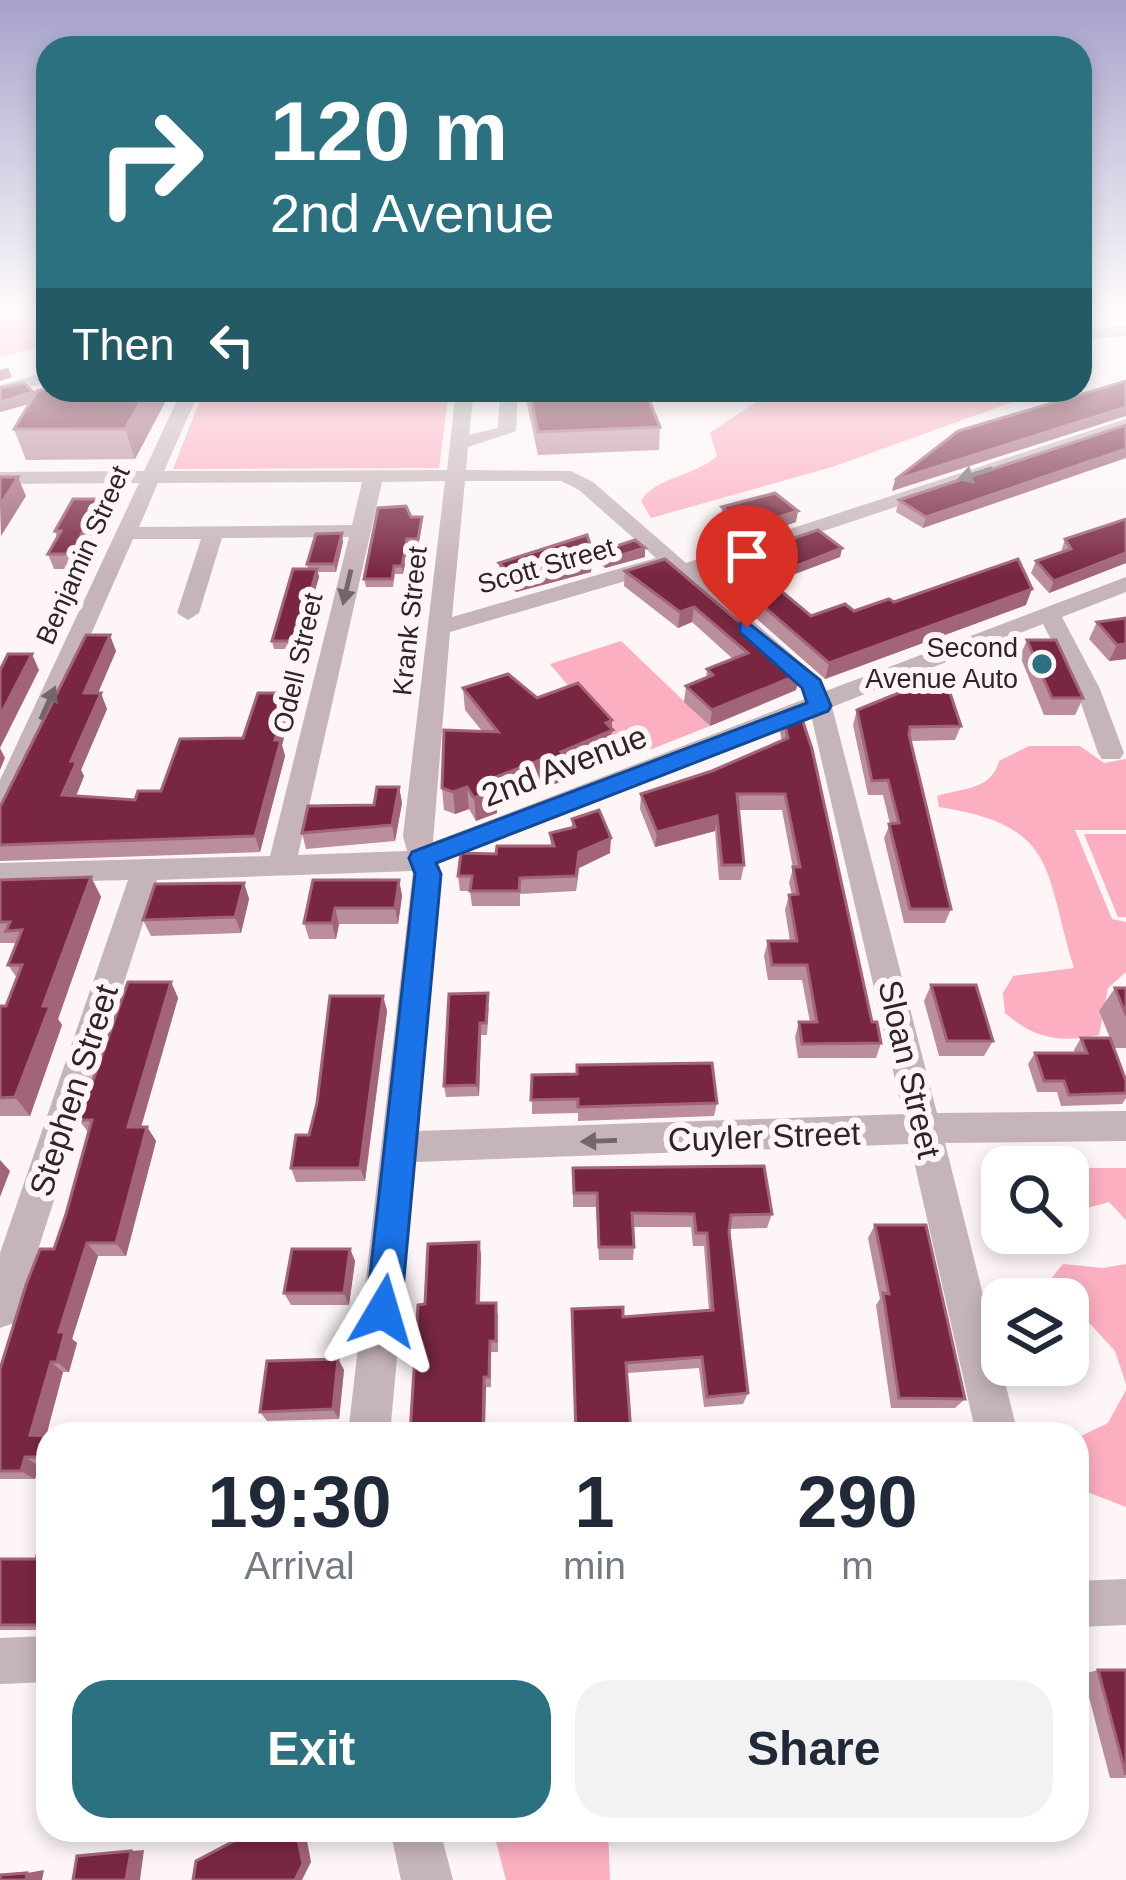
<!DOCTYPE html>
<style>
body{margin:0;font-family:Helvetica,sans-serif;background:#f2f2f3;color:#1f2937;height:100vh;display:flex;flex-direction:column;font-size:45px;white-space:nowrap}
*{box-sizing:border-box;margin:0}
p{font-size:39px;color:#747a83}
.icon{flex:none;width:66px;height:66px;fill:none;stroke:currentColor;stroke-width:2;stroke-linecap:round;stroke-linejoin:round}
.map{position:relative;flex:1;overflow:hidden}
.side{position:absolute;left:36px;top:1422px;width:1053px;height:420px;display:flex;flex-direction:column;background:#fff;border-radius:36px;box-shadow:0 6px 18px #0003}
.side>*{flex:none}
.top-card{position:absolute;left:36px;top:36px;width:1056px;height:366px;border-radius:36px;box-shadow:0 6px 18px #0003;background:#2c7180;color:#fff;overflow:hidden}
.fabs{position:absolute;left:981px;top:1146px;display:grid;gap:24px}
.fabs a{display:grid;place-items:center;width:108px;height:108px;border-radius:24px;background:#fff;box-shadow:0 6px 18px #0003;font-size:60px}
.pin{position:absolute;display:grid;place-items:center;width:102px;height:102px;color:#fff;margin:-123px -51px;border-radius:50% 50% 50% 0;rotate:-45deg;box-shadow:0 0 12px #0007}
.pin .icon{rotate:45deg}
.me{position:absolute;width:132px;margin:-66px;rotate:7deg;stroke-linejoin:round;filter:drop-shadow(0 0 9px #0008)}
.turn{display:flex;align-items:center;gap:42px;height:252px;padding:0 36px;font-size:54px}
.turn .icon{width:156px;height:156px;stroke-width:2.5}
.turn b{display:block;font-size:84px;line-height:102px}
.then{display:flex;align-items:center;height:114px;padding:0 36px;background:#0003;gap:24px;font-size:45px}
.eta{display:flex;justify-content:space-evenly;align-items:center;height:204px;text-align:center}
.eta b{font-size:72px;font-weight:700;line-height:84px}
.primary-button{display:flex;gap:24px;margin-top:auto;padding:24px 36px}
.primary-button a{flex:1;height:138px;border-radius:36px;background:#2c7180;color:#fff;font-size:48px;font-weight:700;line-height:138px;text-align:center}
.primary-button a+a{background:#f2f2f3;color:#1f2937}
.map>svg:first-child{display:block}
.green{fill:#fbafc0}
.lines{fill:none;stroke-linecap:round;stroke-linejoin:round}
.minor{fill:#c6b5b8;fill-rule:evenodd}
.wall{fill:#bb8e9b}
.shaded-wall{fill:#a16577}
.building{fill:#792740;stroke:#a16577;stroke-width:3}
.oneway{fill:#746568}
.route{fill:#1a73e8;stroke:#114b97;stroke-width:3}
.poi-dot{fill:#2c7180;stroke:#fdf5f6;stroke-width:4.5}
.labels{text-anchor:middle;stroke-width:12;stroke-linejoin:round;paint-order:stroke}
.far-street-label{font-size:27px;fill:#312326;stroke:#fdf5f6}
.far-poi-label{font-size:27px;fill:#312326;stroke:#fdf5f6;text-anchor:end}
.street-label{font-size:33px;fill:#312326;stroke:#fdf5f6}
</style>
<div class="map">
<svg width="1126" height="1880" viewBox="0 0 1126 1880">
<rect width="100%" height="100%" fill="#fdf5f6"/>
<!-- green -->
<g class="green">
<polygon points="0,312 48,312 48,345 0,357"/>
<polygon points="204,390 449,390 439,468 173,469"/>
<path d="M773,390H1046L832,467L651,518L641,501C655,477 696,476 717,456L710,433Z"/>
<polygon points="621,641 710,726 629,758 550,664"/>
<path d="M1029,746H1080L1104,763L1126,759V830H1075L1112,919L1126,922V972L1108,988L1099,1035C1061,1043 1035,1039 1005,1013L1003,993L1013,976L1074,968C1043,868 1059,826 939,807L937,796C962,788 992,790 999,761Z"/>
<polygon points="1084,834 1126,834 1126,917 1118,917"/>
<polygon points="1068,1168 1126,1168 1126,1220 1109,1202 1080,1210 1068,1220"/>
<polygon points="1063,1264 1103,1268 1126,1264 1126,1384 1115,1351 1050,1280"/>
<polygon points="1126,1390 1126,1507 1077,1488 1077,1438 1108,1423"/>
<polygon points="493,1830 608,1830 610,1880 506,1880"/>
</g>
<g class="lines">
<!-- minor -->
<g class="minor">
<polygon points="1126,326 1126,336 1080,340 1080,330"/>
<polygon points="48,372 48,382 0,395 0,385"/>
<path d="M182,390H200L164,471L447,470L456,390H474L469,435L498,428L500,390H518L516,431L468,447L466,470L571,471L593,482L686,563L1126,419V430L698,573L821,680L826,691L1126,577V592L1062,617L1100,689L1124,753L1120,759H1102L1098,753L1076,689L1043,624L832,707L937,1113L1126,1111V1141L945,1143L1018,1434H976L910,1144L415,1162L390,1434H348L413,871L157,880L19,1309L14,1323L0,1328V1253L128,880L0,883V863L270,856L349,537L222,538L199,613L188,620L177,613L201,539H133L14,809L0,818V780L139,483L0,484V472L144,471ZM445,481L403,836L407,851L298,855L382,482ZM465,481H561L579,490L656,558L452,617ZM362,482L352,525L139,527L158,483ZM667,569L801,688L805,699L433,842L450,632ZM811,715L903,1114L418,1131L442,874L438,861Z"/>
<polygon points="1126,1579 1126,1625 1077,1627 1077,1581"/>
<polygon points="48,1636 48,1682 0,1684 0,1638"/>
<polygon points="390,1830 440,1830 453,1880 401,1880"/>
</g>
</g>
<!-- wall -->
<g class="wall">
<polygon points="524,390 645,390 660,427 659,450 538,455"/>
<polygon points="171,391 135,459 26,460 14,429 29,404 0,412 33,392 34,395"/>
<polygon points="1126,425 923,528 896,512 899,500"/>
<polygon points="722,507 796,522 746,539 721,519"/>
<polygon points="104,513 77,569 54,569 48,554 57,538 55,531"/>
<polygon points="411,517 422,525 418,548 408,548 403,574 395,574 393,587 366,587 364,579"/>
<polygon points="1126,519 1126,563 1049,593 1031,573 1036,561 1061,552 1065,539"/>
<polygon points="343,542 336,572 318,572 319,577 298,649 274,649 272,641 308,569 307,564"/>
<polygon points="767,547 842,548 840,557 792,575 766,555"/>
<polygon points="598,552 645,557 605,568 597,561"/>
<polygon points="665,559 800,674 796,690 710,726 684,702 686,686 706,678 707,669 733,659 692,622 678,628 624,586 625,571"/>
<polygon points="499,563 593,566 591,566 591,572 516,592 500,576"/>
<polygon points="725,573 811,616 854,611 894,602 1026,605 825,679 723,589"/>
<polygon points="1126,618 1126,659 1109,661 1089,639 1097,622"/>
<polygon points="1027,640 1083,698 1075,715 1044,715 1020,656"/>
<polygon points="116,651 98,693 107,709 81,770 84,776 76,796 135,800 161,791 243,738 288,693 292,708 282,745 285,756 260,852 0,861 0,807"/>
<polygon points="463,688 537,698 612,720 611,753 565,773 565,780 545,788 541,783 496,799 497,813 476,821 469,809 455,814 444,810 442,788 482,731 465,710"/>
<polygon points="857,710 961,726 955,740 910,741 951,909 945,923 904,923 884,838 890,824 883,795 868,795 853,725"/>
<polygon points="783,716 872,1022 881,1043 876,1058 798,1058 795,1037 799,1022 810,1022 802,980 768,980 764,956 768,941 790,941 785,910 789,895 792,895 789,883 793,868 782,810 739,810 744,865 741,880 719,880 715,831 655,847 640,809 641,794 712,771 782,741 780,732"/>
<polygon points="399,787 402,803 395,841 306,849 302,833 374,805"/>
<polygon points="572,819 610,853 579,868 576,891 520,894 520,906 472,906 470,891 460,891 458,876 496,854 551,846 550,833 572,828"/>
<polygon points="91,877 101,897 58,1019 62,1025 30,1116 0,1116 0,1006 6,1006 17,978 8,965 16,945 14,943 0,943 0,880"/>
<polygon points="313,880 399,880 402,896 398,924 339,924 336,939 309,939 304,923"/>
<polygon points="244,883 249,899 241,933 151,936 143,920"/>
<polygon points="171,982 178,998 141,1127 147,1127 156,1141 126,1256 98,1256 72,1339 77,1343 69,1372 63,1372 46,1436 48,1436 48,1466 39,1466 35,1479 0,1479 0,1369 54,1249 66,1214 88,1132 79,1120"/>
<polygon points="931,985 993,1041 984,1056 939,1056 924,1001"/>
<polygon points="1115,988 1126,988 1126,1048 1114,1048 1099,1011"/>
<polygon points="383,996 387,1011 365,1181 296,1182 291,1168"/>
<polygon points="489,1006 487,1035 481,1035 479,1096 446,1097 444,1086"/>
<polygon points="1081,1038 1126,1081 1126,1098 1122,1104 1061,1106 1057,1092 1037,1092 1028,1064 1035,1053 1075,1053 1074,1050"/>
<polygon points="532,1075 717,1103 714,1116 578,1121 578,1113 532,1114"/>
<polygon points="573,1168 772,1214 767,1228 730,1229 748,1393 743,1404 704,1407 699,1368 627,1373 623,1317 709,1311 704,1246 693,1246 691,1227 633,1227 634,1247 633,1260 599,1260 596,1207 573,1207"/>
<polygon points="875,1225 965,1399 955,1408 891,1408 876,1305 880,1299 868,1238"/>
<polygon points="479,1242 481,1255 480,1303 498,1314 498,1352 491,1352 491,1387 486,1387 425,1304"/>
<polygon points="350,1249 355,1261 349,1305 291,1305 284,1293"/>
<polygon points="338,1359 344,1370 339,1419 267,1421 260,1412"/>
<polygon points="48,1533 48,1630 0,1630 0,1559 36,1559"/>
<polygon points="1098,1670 1126,1778 1110,1778 1083,1674"/>
</g>
<!-- shaded-wall -->
<g class="shaded-wall">
<polygon points="8,368 12,377 0,381 0,370"/>
<polygon points="147,390 171,391 135,459 125,429"/>
<polygon points="33,392 37,402 0,412 0,402"/>
<polygon points="1126,407 1126,416 892,491 895,480"/>
<polygon points="1126,449 1126,458 923,528 926,517"/>
<polygon points="18,477 26,496 1,536 0,505"/>
<polygon points="99,499 104,513 77,569 72,554"/>
<polygon points="798,511 796,522 746,539 747,527"/>
<polygon points="342,533 343,542 336,572 334,564"/>
<polygon points="407,539 408,548 403,574 402,566"/>
<polygon points="645,548 645,557 605,568 605,560"/>
<polygon points="842,548 840,557 792,575 794,567"/>
<polygon points="593,553 591,572 516,592 516,579"/>
<polygon points="1126,553 1126,563 1049,593 1054,581"/>
<polygon points="317,569 319,577 298,649 297,641"/>
<polygon points="1032,589 1026,605 825,679 829,663"/>
<polygon points="694,607 692,622 678,628 680,612"/>
<polygon points="110,635 116,651 91,709 84,693"/>
<polygon points="1126,644 1126,659 1109,661 1117,645"/>
<polygon points="32,654 39,670 0,748 0,716"/>
<polygon points="800,674 796,690 710,726 712,710"/>
<polygon points="101,693 107,709 81,770 84,776 70,811 62,795 71,761"/>
<polygon points="288,693 292,708 282,745 285,756 260,852 255,836 275,740"/>
<polygon points="612,720 611,753 565,773 565,780 545,788 545,766 561,752"/>
<polygon points="0,748 5,758 0,770"/>
<polygon points="540,760 541,783 496,799 497,813 476,821 474,798 488,780"/>
<polygon points="399,787 402,803 395,841 392,825"/>
<polygon points="467,787 469,809 455,814 453,792"/>
<polygon points="717,816 715,831 655,847 657,832"/>
<polygon points="611,838 610,853 579,868 576,891 579,852"/>
<polygon points="91,877 101,897 58,1019 62,1025 30,1116 15,1097 43,1006"/>
<polygon points="399,880 402,896 398,924 395,908"/>
<polygon points="244,883 249,899 241,933 235,917"/>
<polygon points="335,908 339,924 336,939 332,923"/>
<polygon points="171,982 178,998 137,1141 128,1127"/>
<polygon points="383,996 387,1011 365,1181 360,1168"/>
<polygon points="480,1023 481,1035 479,1096 477,1085"/>
<polygon points="147,1127 156,1141 126,1256 116,1243"/>
<polygon points="0,1160 10,1171 0,1197"/>
<polygon points="479,1242 481,1255 479,1315 477,1303"/>
<polygon points="87,1243 98,1256 72,1339 77,1343 69,1372 57,1362 59,1332"/>
<polygon points="350,1249 355,1261 349,1305 344,1293"/>
<polygon points="338,1359 344,1370 339,1419 333,1409"/>
<polygon points="51,1362 63,1372 44,1444 30,1435"/>
<polygon points="484,1377 486,1387 485,1434 483,1434"/>
<polygon points="25,1457 39,1466 35,1479 21,1471"/>
<polygon points="296,1830 305,1830 311,1862 302,1880 295,1880"/>
<polygon points="144,1850 140,1880 126,1880 131,1851"/>
<polygon points="44,1870 42,1880 26,1880 27,1873"/>
</g>
<!-- building -->
<g class="building">
<polygon points="1126,381 1126,407 895,480 958,431"/>
<polygon points="24,383 33,392 0,402 0,388"/>
<polygon points="48,388 48,390 147,390 125,429 14,429 37,391"/>
<polygon points="529,390 645,390 660,427 538,432"/>
<polygon points="1126,425 1126,449 926,517 899,500"/>
<polygon points="0,477 18,477 0,505"/>
<polygon points="775,493 798,511 747,527 722,507"/>
<polygon points="73,499 99,499 72,554 48,554 61,531 55,531"/>
<polygon points="406,506 411,517 422,517 418,539 407,539 402,566 394,566 392,579 364,579 378,508"/>
<polygon points="1126,519 1126,553 1054,581 1036,561 1071,549 1065,539"/>
<polygon points="818,530 842,548 794,567 767,547"/>
<polygon points="342,533 334,564 307,564 316,534"/>
<polygon points="587,535 593,553 586,556 591,560 516,579 499,563"/>
<polygon points="635,540 645,548 605,560 598,552"/>
<polygon points="665,559 800,674 712,710 686,686 713,675 707,669 748,653 694,607 680,612 625,571"/>
<polygon points="1018,559 1032,589 829,663 725,573 750,565 811,616 845,604 854,611 889,599 894,602"/>
<polygon points="293,569 317,569 297,641 272,641"/>
<polygon points="1126,618 1126,644 1117,645 1097,622"/>
<polygon points="86,635 110,635 84,693 101,693 71,761 77,761 62,795 135,800 138,791 161,791 180,739 243,738 258,693 288,693 275,740 281,740 255,836 0,845 0,807"/>
<polygon points="1027,640 1056,640 1083,698 1052,698"/>
<polygon points="8,654 32,654 0,716 0,670"/>
<polygon points="508,674 537,698 578,683 612,720 606,723 613,730 561,752 565,758 545,766 540,760 488,780 495,790 474,798 467,787 453,792 442,788 444,730 498,732 463,688"/>
<polygon points="928,681 946,681 961,726 910,727 909,735 951,909 910,909 889,824 899,823 888,780 872,781 857,710"/>
<polygon points="799,710 812,749 872,1022 877,1022 881,1043 802,1044 799,1022 817,1022 807,965 772,965 768,941 797,941 789,895 798,894 793,867 800,867 785,794 737,794 744,865 722,865 717,816 657,832 641,794 712,771 788,738 783,716"/>
<polygon points="377,787 399,787 392,825 302,833 308,806 374,805"/>
<polygon points="599,810 611,838 579,852 576,876 520,878 519,891 470,891 472,876 458,876 461,853 496,854 497,846 554,846 550,833 575,827 572,819"/>
<polygon points="91,877 43,1006 50,1006 15,1097 0,1098 0,1006 6,1006 22,965 8,965 22,930 6,931 10,922 0,922 0,880"/>
<polygon points="313,880 399,880 395,908 335,908 332,923 304,923"/>
<polygon points="244,883 235,917 143,920 155,884"/>
<polygon points="128,982 171,982 128,1127 147,1127 116,1243 87,1243 59,1332 65,1332 57,1362 51,1362 30,1435 48,1436 48,1445 45,1457 25,1457 21,1471 0,1471 0,1369 26,1285 40,1249 54,1249 66,1214 92,1120 79,1120"/>
<polygon points="931,985 976,985 993,1041 947,1041"/>
<polygon points="1115,988 1126,988 1126,1015"/>
<polygon points="488,993 486,1023 480,1023 477,1085 444,1086 449,994"/>
<polygon points="330,996 383,996 360,1168 291,1168 296,1135 309,1135 317,1103"/>
<polygon points="1081,1038 1110,1038 1126,1081 1126,1093 1069,1095 1064,1081 1044,1081 1035,1053 1087,1053"/>
<polygon points="712,1063 717,1103 578,1107 578,1099 531,1100 532,1075 577,1074 577,1065"/>
<polygon points="764,1166 772,1214 731,1215 729,1232 748,1393 707,1397 702,1357 626,1363 631,1434 576,1434 572,1309 623,1307 623,1317 713,1310 707,1233 696,1233 694,1214 632,1213 634,1247 599,1247 597,1193 574,1193 573,1168"/>
<polygon points="875,1225 926,1225 965,1399 899,1398 883,1293 889,1294"/>
<polygon points="479,1242 477,1303 496,1303 496,1341 490,1341 489,1377 484,1377 483,1434 410,1434 418,1305 425,1304 428,1244"/>
<polygon points="292,1249 350,1249 344,1293 284,1293"/>
<polygon points="338,1359 333,1409 260,1412 267,1361"/>
<polygon points="43,1533 48,1533 48,1625 0,1625 0,1559 36,1559"/>
<polygon points="1098,1670 1126,1670 1126,1775"/>
<polygon points="1077,1766 1085,1797 1077,1798"/>
<polygon points="255,1830 296,1830 303,1864 295,1880 193,1880 196,1861"/>
<polygon points="131,1851 126,1880 73,1880 77,1856"/>
<polygon points="27,1873 26,1880 0,1880 0,1875"/>
</g>
<!-- one-way arrows -->
<defs><path id="oneway-solid" d="M-6-.8H1V-3.2L6.5 0L1 3.2V.8H-6Z" transform="scale(3)"/></defs>
<g class="oneway">
<use href="#oneway-solid" transform="translate(975 474) rotate(162)"/>
<use href="#oneway-solid" transform="translate(347 587) rotate(103)"/>
<use href="#oneway-solid" transform="translate(48 703) rotate(-66)"/>
<use href="#oneway-solid" transform="translate(599 1141) rotate(178)"/>
</g>
<!-- sky -->
<linearGradient id="sky" x2="0" y2="1"><stop stop-color="#a6a2ca"/><stop offset="0.54" stop-color="#fefafb"/><stop offset="1" stop-color="#fefafb" stop-opacity="0"/></linearGradient>
<rect width="1126" height="575" fill="url(#sky)"/>
<!-- route -->
<polygon class="route" points="747,622 820,680 831,706 828,711 436,863 441,874 401,1311 396,1323 383,1328 371,1323 366,1311 415,874 409,858 412,852 807,703 802,688 740,632 740,623"/>
<!-- markers -->
<circle class="poi-dot" cx="1042" cy="664" r="12"/>
<g class="labels">
<!-- far-street labels -->
<g class="far-street-label">
<text transform="translate(83 555) rotate(-66)" y="9">Benjamin Street</text>
<text transform="translate(546 566) rotate(-16)" y="9">Scott Street</text>
<text transform="translate(410 621) rotate(-84)" y="9">Krank Street</text>
<text transform="translate(298 663) rotate(-77)" y="9">Odell Street</text>
</g>
<!-- far-poi labels -->
<g class="far-poi-label">
<text x="1018" y="657">Second<tspan x="1018" dy="31">Avenue Auto</tspan></text>
</g>
<!-- street labels -->
<g class="street-label">
<text transform="translate(564 765) rotate(-21)" y="12">2nd Avenue</text>
<text transform="translate(910 1069) rotate(77)" y="12">Sloan Street</text>
<text transform="translate(73 1090) rotate(-72)" y="12">Stephen Street</text>
<text transform="translate(764 1136) rotate(-2)" y="12">Cuyler Street</text>
</g>
</g>
</svg>
<div class="fabs">
<a><svg class="icon" aria-label="search" viewBox="0 0 24 24"><circle cx="10" cy="10" r="6"/><path d="M15 15l6 6"/></svg></a>
<a><svg class="icon" aria-label="layers" viewBox="0 0 24 24"><path d="M12 4l9 5-9 5-9-5zM3 14l9 5 9-5"/></svg></a>
</div>
<div class="pin" style="left:747px;top:628px;background:#d93025"><svg class="icon" aria-label="arrive" viewBox="0 0 24 24"><path d="M6 21V4h12l-3 4 3 4H6"/></svg></div>
<svg class="me" style="left:383px;top:1311px" viewBox="-20 -20 40 40"><path d="M0-17L14 15 0 8-14 15z" fill="#1a73e8" stroke="#fff" stroke-width="4"/></svg>
<div class="top-card">
<div class="turn"><svg class="icon" aria-label="right" viewBox="0 0 24 24"><path d="M7 20v-9h11M14 6l5 5-5 5"/></svg><div><b>120 m</b>2nd Avenue</div></div>
<div class="then">Then<svg class="icon" aria-label="left" viewBox="0 0 24 24"><path d="M17 20v-9H6M10 6l-5 5 5 5"/></svg></div>
</div>
<section class="side">
<div class="eta">
<div><b>19:30</b><p>Arrival</p></div>
<div><b>1</b><p>min</p></div>
<div><b>290</b><p>m</p></div>
</div>
<div class="primary-button"><a>Exit</a><a>Share</a></div>
</section>
</div>
